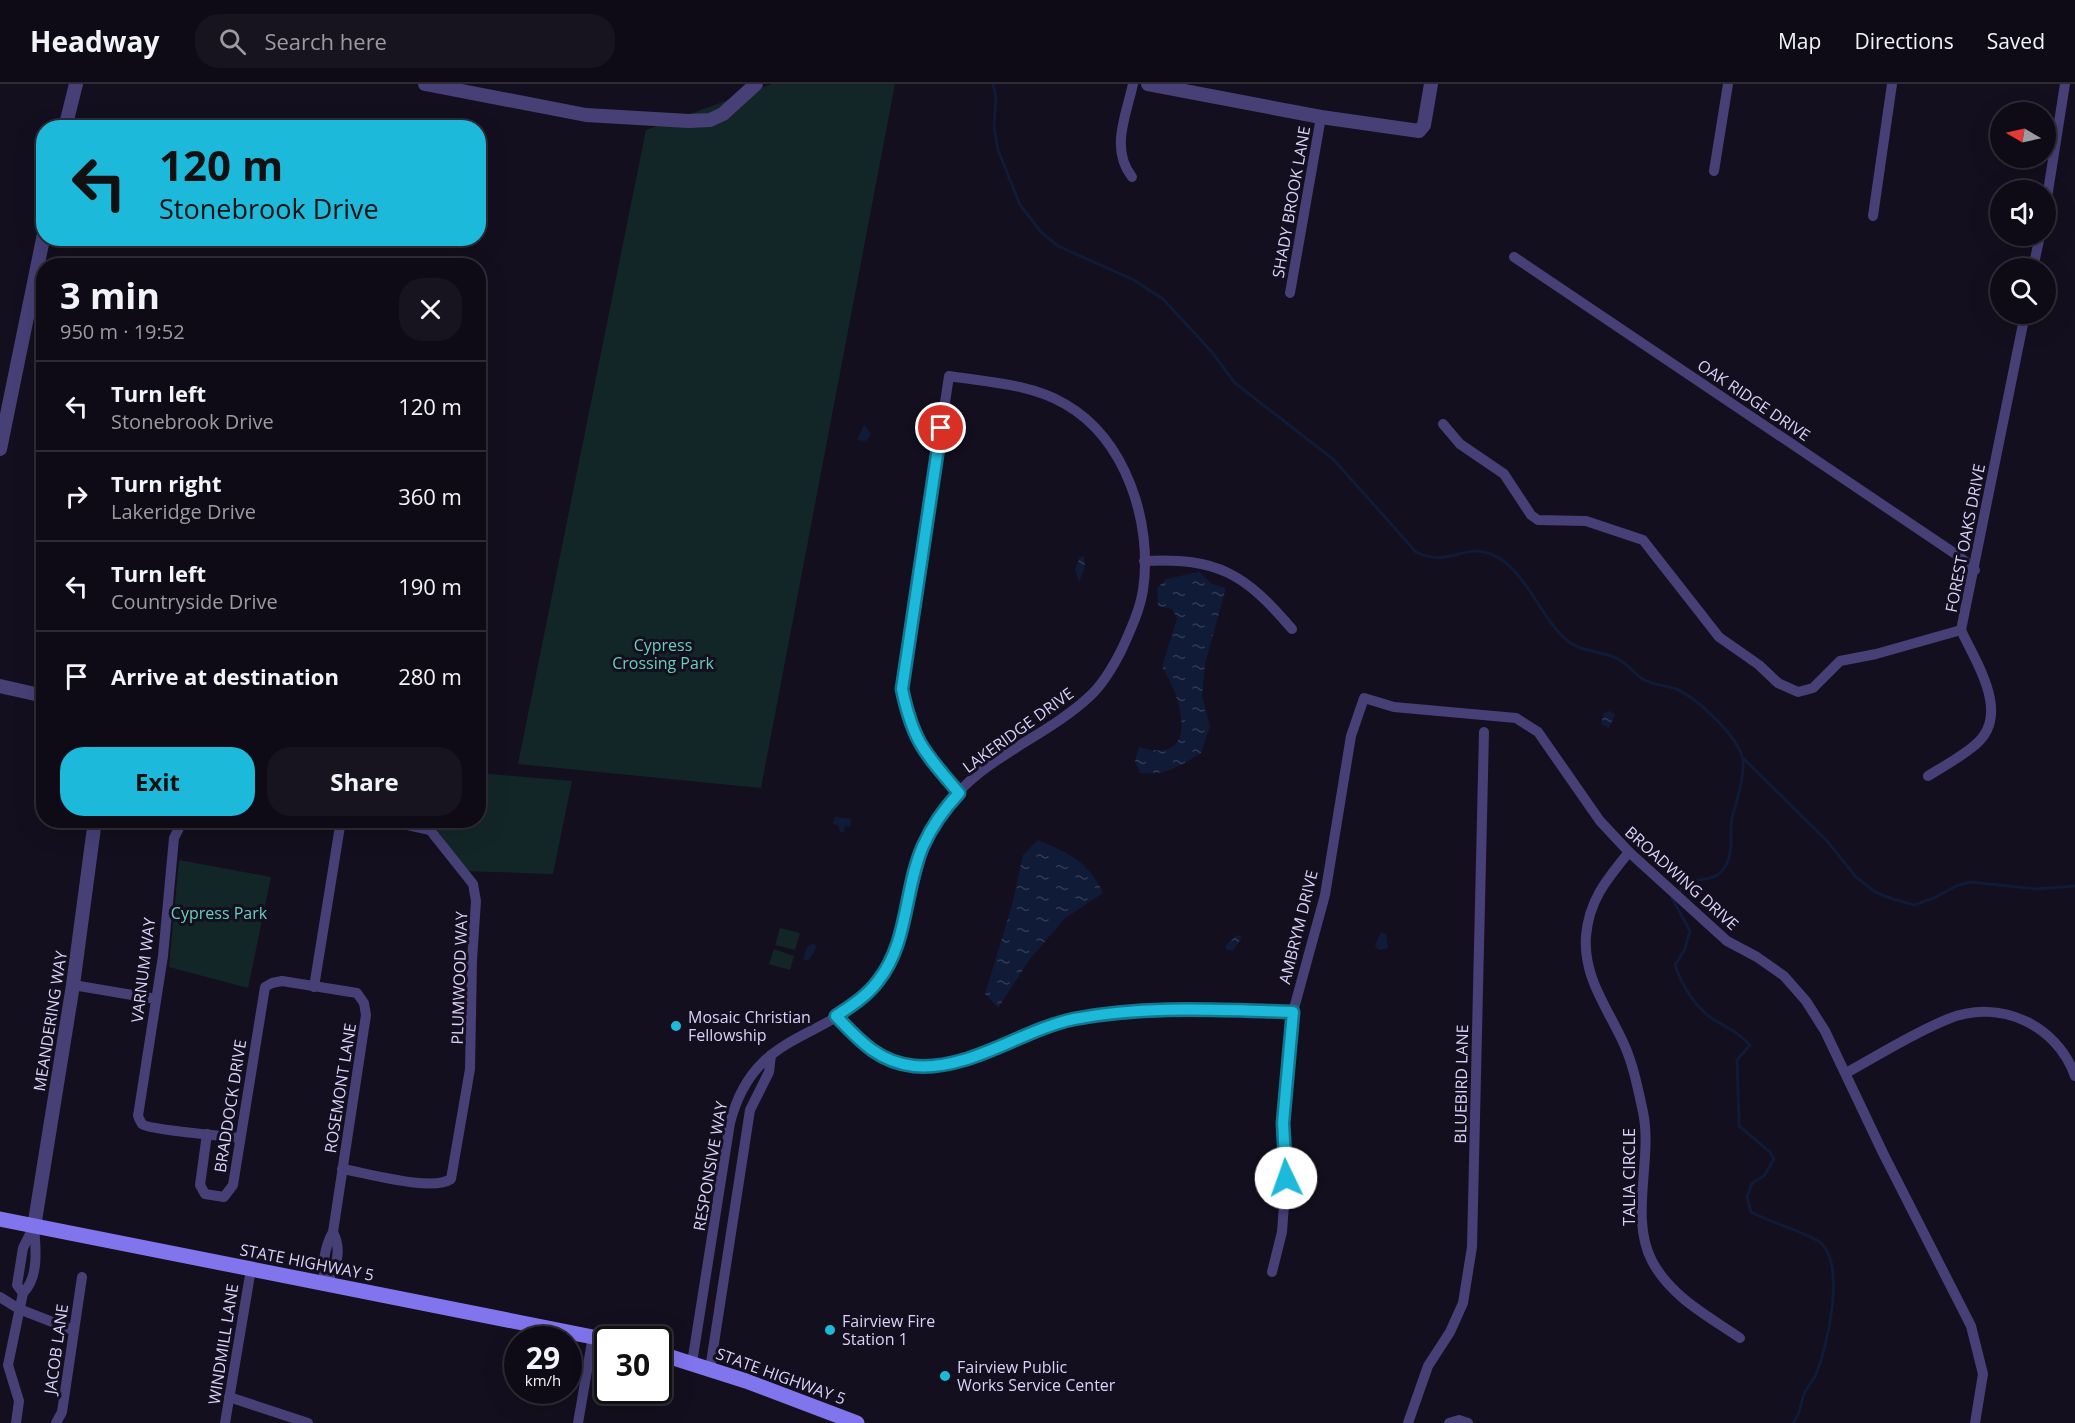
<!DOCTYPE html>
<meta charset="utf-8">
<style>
body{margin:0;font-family:"Open Sans",sans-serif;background:#17141f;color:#f1f3f6;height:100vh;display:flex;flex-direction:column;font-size:22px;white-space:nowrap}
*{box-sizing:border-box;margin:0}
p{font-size:20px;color:#9b9ba1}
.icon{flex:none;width:33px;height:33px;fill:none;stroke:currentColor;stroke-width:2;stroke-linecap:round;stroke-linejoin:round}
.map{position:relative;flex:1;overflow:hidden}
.drawer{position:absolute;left:36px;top:174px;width:450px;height:570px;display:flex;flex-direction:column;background:#0e0b16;border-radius:24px;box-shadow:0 6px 24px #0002,0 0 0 2px #2e2b35}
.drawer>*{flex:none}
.top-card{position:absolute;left:36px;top:36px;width:450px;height:126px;border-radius:24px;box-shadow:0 6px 24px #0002,0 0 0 2px #2e2b35;background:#1db9da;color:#111;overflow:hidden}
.needle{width:39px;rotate:279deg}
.fabs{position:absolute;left:1990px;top:18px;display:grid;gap:12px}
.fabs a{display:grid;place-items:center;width:66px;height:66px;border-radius:50%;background:#0e0b16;box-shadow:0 6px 24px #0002,0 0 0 2px #2e2b35;font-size:30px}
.speed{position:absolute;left:504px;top:1242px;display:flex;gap:12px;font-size:30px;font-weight:700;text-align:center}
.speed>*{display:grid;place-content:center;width:78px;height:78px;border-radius:50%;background:#0e0b16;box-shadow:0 6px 24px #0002,0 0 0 2px #2e2b35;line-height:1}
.speed small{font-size:15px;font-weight:400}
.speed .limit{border:3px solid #111;border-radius:9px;background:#fff;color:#111}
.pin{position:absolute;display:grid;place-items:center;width:51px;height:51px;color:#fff;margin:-26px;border:3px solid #fff;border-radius:50%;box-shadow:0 2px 6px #0007}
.me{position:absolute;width:66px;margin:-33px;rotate:357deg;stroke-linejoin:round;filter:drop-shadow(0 0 4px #0008)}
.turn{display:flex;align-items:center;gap:21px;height:126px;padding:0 24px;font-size:27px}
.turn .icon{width:78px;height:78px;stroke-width:2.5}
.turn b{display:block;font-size:42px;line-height:51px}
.round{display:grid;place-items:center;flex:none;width:63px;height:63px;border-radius:24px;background:#17141f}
.summary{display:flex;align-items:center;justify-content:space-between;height:102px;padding:0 24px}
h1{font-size:36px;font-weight:700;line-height:45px}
.button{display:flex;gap:12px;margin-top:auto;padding:12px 24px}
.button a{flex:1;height:69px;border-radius:24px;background:#1db9da;color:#111;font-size:24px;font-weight:700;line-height:69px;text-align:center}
.button a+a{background:#17141f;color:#f1f3f6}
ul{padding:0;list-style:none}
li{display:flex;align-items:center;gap:18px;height:90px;padding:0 24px;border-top:2px solid #2e2b35}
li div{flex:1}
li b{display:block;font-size:22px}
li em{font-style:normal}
header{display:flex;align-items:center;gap:36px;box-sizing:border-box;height:84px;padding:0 30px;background:#0e0b16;border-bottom:2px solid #2e2b35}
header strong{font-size:28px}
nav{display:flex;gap:33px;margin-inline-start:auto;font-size:21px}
.search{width:420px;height:54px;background:#17141f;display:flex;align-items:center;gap:15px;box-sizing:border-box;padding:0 21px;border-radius:24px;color:#9b9ba1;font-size:22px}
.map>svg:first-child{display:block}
.green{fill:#132627}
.water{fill:url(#water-ripples)}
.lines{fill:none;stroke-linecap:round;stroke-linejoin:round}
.stream{stroke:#0f1b37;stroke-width:3}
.minor{stroke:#464077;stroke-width:10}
.tertiary{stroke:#464077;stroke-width:14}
.secondary{stroke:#8175ed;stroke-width:15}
.route-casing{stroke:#13788e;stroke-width:15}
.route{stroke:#1db9da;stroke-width:10}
.poi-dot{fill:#1db9da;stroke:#130f1e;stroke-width:2}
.labels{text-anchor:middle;stroke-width:6;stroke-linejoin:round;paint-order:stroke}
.street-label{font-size:16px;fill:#d9d2f9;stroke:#130f1e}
.park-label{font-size:16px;fill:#68cfbd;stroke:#130f1e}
.poi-label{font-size:16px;fill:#d9d2f9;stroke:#130f1e;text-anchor:start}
</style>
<header>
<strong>Headway</strong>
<div class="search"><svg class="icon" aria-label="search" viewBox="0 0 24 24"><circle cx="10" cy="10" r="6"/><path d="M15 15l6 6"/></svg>Search here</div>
<nav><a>Map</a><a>Directions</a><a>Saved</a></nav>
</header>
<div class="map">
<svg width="2075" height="1339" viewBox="0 0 2075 1339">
<defs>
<pattern id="water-ripples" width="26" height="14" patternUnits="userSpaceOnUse" patternTransform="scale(1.5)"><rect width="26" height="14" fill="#0f1b37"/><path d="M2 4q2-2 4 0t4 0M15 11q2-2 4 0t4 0" fill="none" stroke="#313b55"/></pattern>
</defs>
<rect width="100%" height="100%" fill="#130f1e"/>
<!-- green -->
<g class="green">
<polygon points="772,0 895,0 761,704 518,680 646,46"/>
<polygon points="479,689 572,697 553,790 463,787 431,737 478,736"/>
<polygon points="179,776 271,793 248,904 169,883"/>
<polygon points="780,844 800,849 795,866 775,861"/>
<polygon points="774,865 794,872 790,886 769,880"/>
</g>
<!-- water -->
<g class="water">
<polygon points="864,341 871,350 866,357 857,356"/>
<polygon points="1084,472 1085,483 1079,498 1075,485 1080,473"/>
<path d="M1199,488L1212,500L1226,504L1205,580L1202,612L1210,642L1201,669C1181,682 1164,692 1140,689L1135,677L1139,663C1202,683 1182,613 1162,583L1177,534L1172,525L1158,522L1157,504L1166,495Z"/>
<polygon points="1609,627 1615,630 1609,644 1601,640 1604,629"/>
<polygon points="835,733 851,735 850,743 845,742 844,748 840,748 838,741 833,740"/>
<path d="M1038,756C1070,770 1087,776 1103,809L1064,835L1030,875L998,924L985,910L1012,821L1023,771Z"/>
<polygon points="1381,848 1386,850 1388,864 1379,866 1375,862"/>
<polygon points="1237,851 1242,853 1233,867 1227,866 1225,862"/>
<polygon points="813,859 817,863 809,876 803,875 807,863"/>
</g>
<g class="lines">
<!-- stream -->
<g class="stream">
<path d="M993,0L996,13L994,43L998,66L1020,121L1041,148L1058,162L1134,196L1163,215L1211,267L1235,299L1334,376L1416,468C1449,484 1463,459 1491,470C1527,485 1539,534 1569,558C1582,568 1602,567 1616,574C1627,579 1632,587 1641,594C1651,601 1665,601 1676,605C1697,614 1735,650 1742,672C1746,685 1737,717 1733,730C1727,749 1737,768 1722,787C1714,797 1699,794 1689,799C1683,803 1677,810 1672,814L1690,847L1684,867L1675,881C1682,902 1696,925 1716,937C1730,945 1737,948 1750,961L1737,976L1739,1042L1770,1068L1774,1075L1764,1092L1752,1099L1747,1113L1751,1128C1766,1137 1814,1151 1822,1160C1845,1184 1828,1261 1816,1290C1813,1297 1807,1303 1804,1310C1800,1321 1801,1329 1793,1339"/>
<polyline points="1743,674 1827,757 1856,793 1875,808 1890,814 1914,821 1934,814 1956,802 1970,798 2037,805 2075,802"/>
</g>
<!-- minor -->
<g class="minor">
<polyline points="1714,87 1728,0"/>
<path d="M1132,93C1110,65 1126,32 1133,0"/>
<polyline points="2046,120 2065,0"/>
<polyline points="1873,132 1892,0"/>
<polyline points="1514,173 1960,473 1975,486"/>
<polyline points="2033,184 2040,152"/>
<polyline points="1290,209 1321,33"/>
<polyline points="478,310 479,310"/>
<polyline points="1443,340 1460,360 1504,390 1531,431 1538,436 1586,437 1643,456 1719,553 1759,581 1778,599 1798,608 1813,604 1840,577 1876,570 1961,546 2025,230"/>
<path d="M1144,477C1218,473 1245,490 1292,545"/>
<path d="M1928,692C1944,682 1961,673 1975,661C2012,631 1976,579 1961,546"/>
<path d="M183,736L174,754L163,872L138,1032C138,1033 142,1040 142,1040C149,1046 226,1052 240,1054"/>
<path d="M1629,768C1607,795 1589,816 1586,852C1583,893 1607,923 1623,958C1633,979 1638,1005 1643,1028C1653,1075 1629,1133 1652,1177C1671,1213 1708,1232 1740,1254"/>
<polyline points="73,901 156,915"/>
<polyline points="314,903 341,736"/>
<path d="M835,932C859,956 878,978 914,982C970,988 1021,946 1074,935C1146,921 1220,926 1293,928"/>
<path d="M1846,989C1879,971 1913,949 1948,935C2000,914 2057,941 2075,992"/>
<path d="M207,1050L200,1101L205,1110L224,1113L233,1101L265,903L272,899L282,897L357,909L364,919L366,931L333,1148C324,1163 322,1183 325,1200"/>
<path d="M342,1085C367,1089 432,1108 451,1095L470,985L472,876L476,817L473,800L430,746L385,736"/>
<polyline points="1272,1188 1282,1148 1286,1094 1283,1039 1293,928 1325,811 1351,652 1364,614 1394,623 1516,634 1538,648 1600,737 1629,768 1727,857 1757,873 1784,892 1806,917 1825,947 1883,1069 1971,1242 1983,1290 1975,1339"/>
<path d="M325,1200C337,1184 342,1166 333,1148"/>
<polyline points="23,1209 17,1201 23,1164 33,1144"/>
<polyline points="0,1213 19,1225 73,1246"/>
<path d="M692,1279L730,1039C755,941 831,960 879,896C916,847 907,777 943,727C979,674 1044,655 1090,612C1103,600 1114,581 1122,565C1130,547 1140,526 1143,506C1153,439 1126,355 1065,320C1031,300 987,298 949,292L902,605C913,657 926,669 959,709"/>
<polyline points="710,1285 750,1026 769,988 771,971"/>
<polyline points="229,1313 308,1339"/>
<path d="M16,1339L19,1317L8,1281L23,1209C39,1194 36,1164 34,1143"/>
<polyline points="56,1339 62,1328 82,1193"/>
<polyline points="225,1339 251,1185"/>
<polyline points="578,1339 593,1252"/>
<polyline points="1408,1339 1428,1282 1450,1248 1463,1219 1472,1163 1484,648"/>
<polyline points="1449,1339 1459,1336 1468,1339"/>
</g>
<!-- tertiary -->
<g class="tertiary">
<polyline points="425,0 586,31 689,37 710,36 723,30 756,0"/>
<polyline points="1148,0 1321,33 1419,47 1424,41 1431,0"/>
<polyline points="65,44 76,0"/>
<polyline points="0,365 44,150"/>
<polyline points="0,602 44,612"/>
<polyline points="34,1143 73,901 95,736"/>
</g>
<!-- secondary -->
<g class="secondary">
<polyline points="0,1135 608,1256"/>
<polyline points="658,1269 746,1297 857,1339"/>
</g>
</g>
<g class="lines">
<!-- route casing -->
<g class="route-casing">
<path id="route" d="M941,344L902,605C913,658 925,669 959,709C944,725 932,742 923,762C904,805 909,858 878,897C867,912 851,922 836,932C859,956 878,978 914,982C970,987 1021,946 1074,935C1146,921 1220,926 1293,928L1283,1039L1286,1094"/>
</g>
<!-- route -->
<use href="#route" class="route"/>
</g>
<!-- markers -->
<g class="poi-dot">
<circle cx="676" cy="942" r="6"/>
<circle cx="830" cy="1246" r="6"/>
<circle cx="945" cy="1292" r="6"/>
</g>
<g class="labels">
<!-- street labels -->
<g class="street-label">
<text transform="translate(1291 118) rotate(-80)" y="6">SHADY BROOK LANE</text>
<text transform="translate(1754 316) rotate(34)" y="6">OAK RIDGE DRIVE</text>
<text transform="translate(1965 454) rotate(-79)" y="6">FOREST OAKS DRIVE</text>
<text transform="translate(1018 646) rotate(-36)" y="6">LAKERIDGE DRIVE</text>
<text transform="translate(1682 794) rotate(42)" y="6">BROADWING DRIVE</text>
<text transform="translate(1298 843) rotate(-76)" y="6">AMBRYM DRIVE</text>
<text transform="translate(143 886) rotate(-83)" y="6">VARNUM WAY</text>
<text transform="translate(459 894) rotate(-88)" y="6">PLUMWOOD WAY</text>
<text transform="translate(50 937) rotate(-81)" y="6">MEANDERING WAY</text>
<text transform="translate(1461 1000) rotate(-89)" y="6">BLUEBIRD LANE</text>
<text transform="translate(340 1004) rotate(-81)" y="6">ROSEMONT LANE</text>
<text transform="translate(230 1022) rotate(-81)" y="6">BRADDOCK DRIVE</text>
<text transform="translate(710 1082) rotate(-80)" y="6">RESPONSIVE WAY</text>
<text transform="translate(1629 1093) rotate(-90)" y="6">TALIA CIRCLE</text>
<text transform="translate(307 1178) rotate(11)" y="6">STATE HIGHWAY 5</text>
<text transform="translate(223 1260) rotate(-81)" y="6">WINDMILL LANE</text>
<text transform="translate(56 1265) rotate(-82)" y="6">JACOB LANE</text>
<text transform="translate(781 1292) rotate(20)" y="6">STATE HIGHWAY 5</text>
</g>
<!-- park labels -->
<g class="park-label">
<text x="663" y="567">Cypress<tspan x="663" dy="18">Crossing Park</tspan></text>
<text x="219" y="835">Cypress Park</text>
</g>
<!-- poi labels -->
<g class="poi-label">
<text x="688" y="939">Mosaic Christian<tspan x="688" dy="18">Fellowship</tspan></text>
<text x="842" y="1243">Fairview Fire<tspan x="842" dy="18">Station 1</tspan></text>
<text x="957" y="1289">Fairview Public<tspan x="957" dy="18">Works Service Center</tspan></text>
</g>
</g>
</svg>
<div class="fabs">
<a><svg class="needle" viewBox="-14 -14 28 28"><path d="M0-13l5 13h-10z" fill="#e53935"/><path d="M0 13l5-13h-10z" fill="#9b9ba1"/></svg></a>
<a><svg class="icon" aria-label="sound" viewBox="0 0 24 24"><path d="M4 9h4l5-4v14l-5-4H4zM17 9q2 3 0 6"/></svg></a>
<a><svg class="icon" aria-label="search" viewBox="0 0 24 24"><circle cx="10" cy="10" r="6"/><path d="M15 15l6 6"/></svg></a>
</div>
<div class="speed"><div>29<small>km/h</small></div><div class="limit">30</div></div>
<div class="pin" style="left:941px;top:344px;background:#d93025"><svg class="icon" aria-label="arrive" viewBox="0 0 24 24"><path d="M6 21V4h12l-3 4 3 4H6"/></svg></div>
<svg class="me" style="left:1286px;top:1094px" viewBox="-20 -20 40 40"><circle r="19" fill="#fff"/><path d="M0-13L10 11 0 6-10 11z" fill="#1db9da"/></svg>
<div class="top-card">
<div class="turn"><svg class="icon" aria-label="left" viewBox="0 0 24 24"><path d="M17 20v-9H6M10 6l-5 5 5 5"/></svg><div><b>120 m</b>Stonebrook Drive</div></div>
</div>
<section class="drawer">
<div class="summary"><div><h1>3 min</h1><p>950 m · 19:52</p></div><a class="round"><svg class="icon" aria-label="close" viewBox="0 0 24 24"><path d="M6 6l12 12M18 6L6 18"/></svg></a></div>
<ul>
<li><svg class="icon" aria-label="left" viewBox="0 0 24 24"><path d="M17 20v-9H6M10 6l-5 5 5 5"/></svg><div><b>Turn left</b><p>Stonebrook Drive</p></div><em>120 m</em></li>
<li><svg class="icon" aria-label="right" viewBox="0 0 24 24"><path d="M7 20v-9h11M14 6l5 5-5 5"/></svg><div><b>Turn right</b><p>Lakeridge Drive</p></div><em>360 m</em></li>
<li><svg class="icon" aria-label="left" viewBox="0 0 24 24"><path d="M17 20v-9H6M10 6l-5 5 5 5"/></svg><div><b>Turn left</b><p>Countryside Drive</p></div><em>190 m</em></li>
<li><svg class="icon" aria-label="arrive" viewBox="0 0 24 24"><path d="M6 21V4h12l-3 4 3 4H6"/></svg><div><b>Arrive at destination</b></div><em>280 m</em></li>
</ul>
<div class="button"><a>Exit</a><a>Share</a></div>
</section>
</div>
